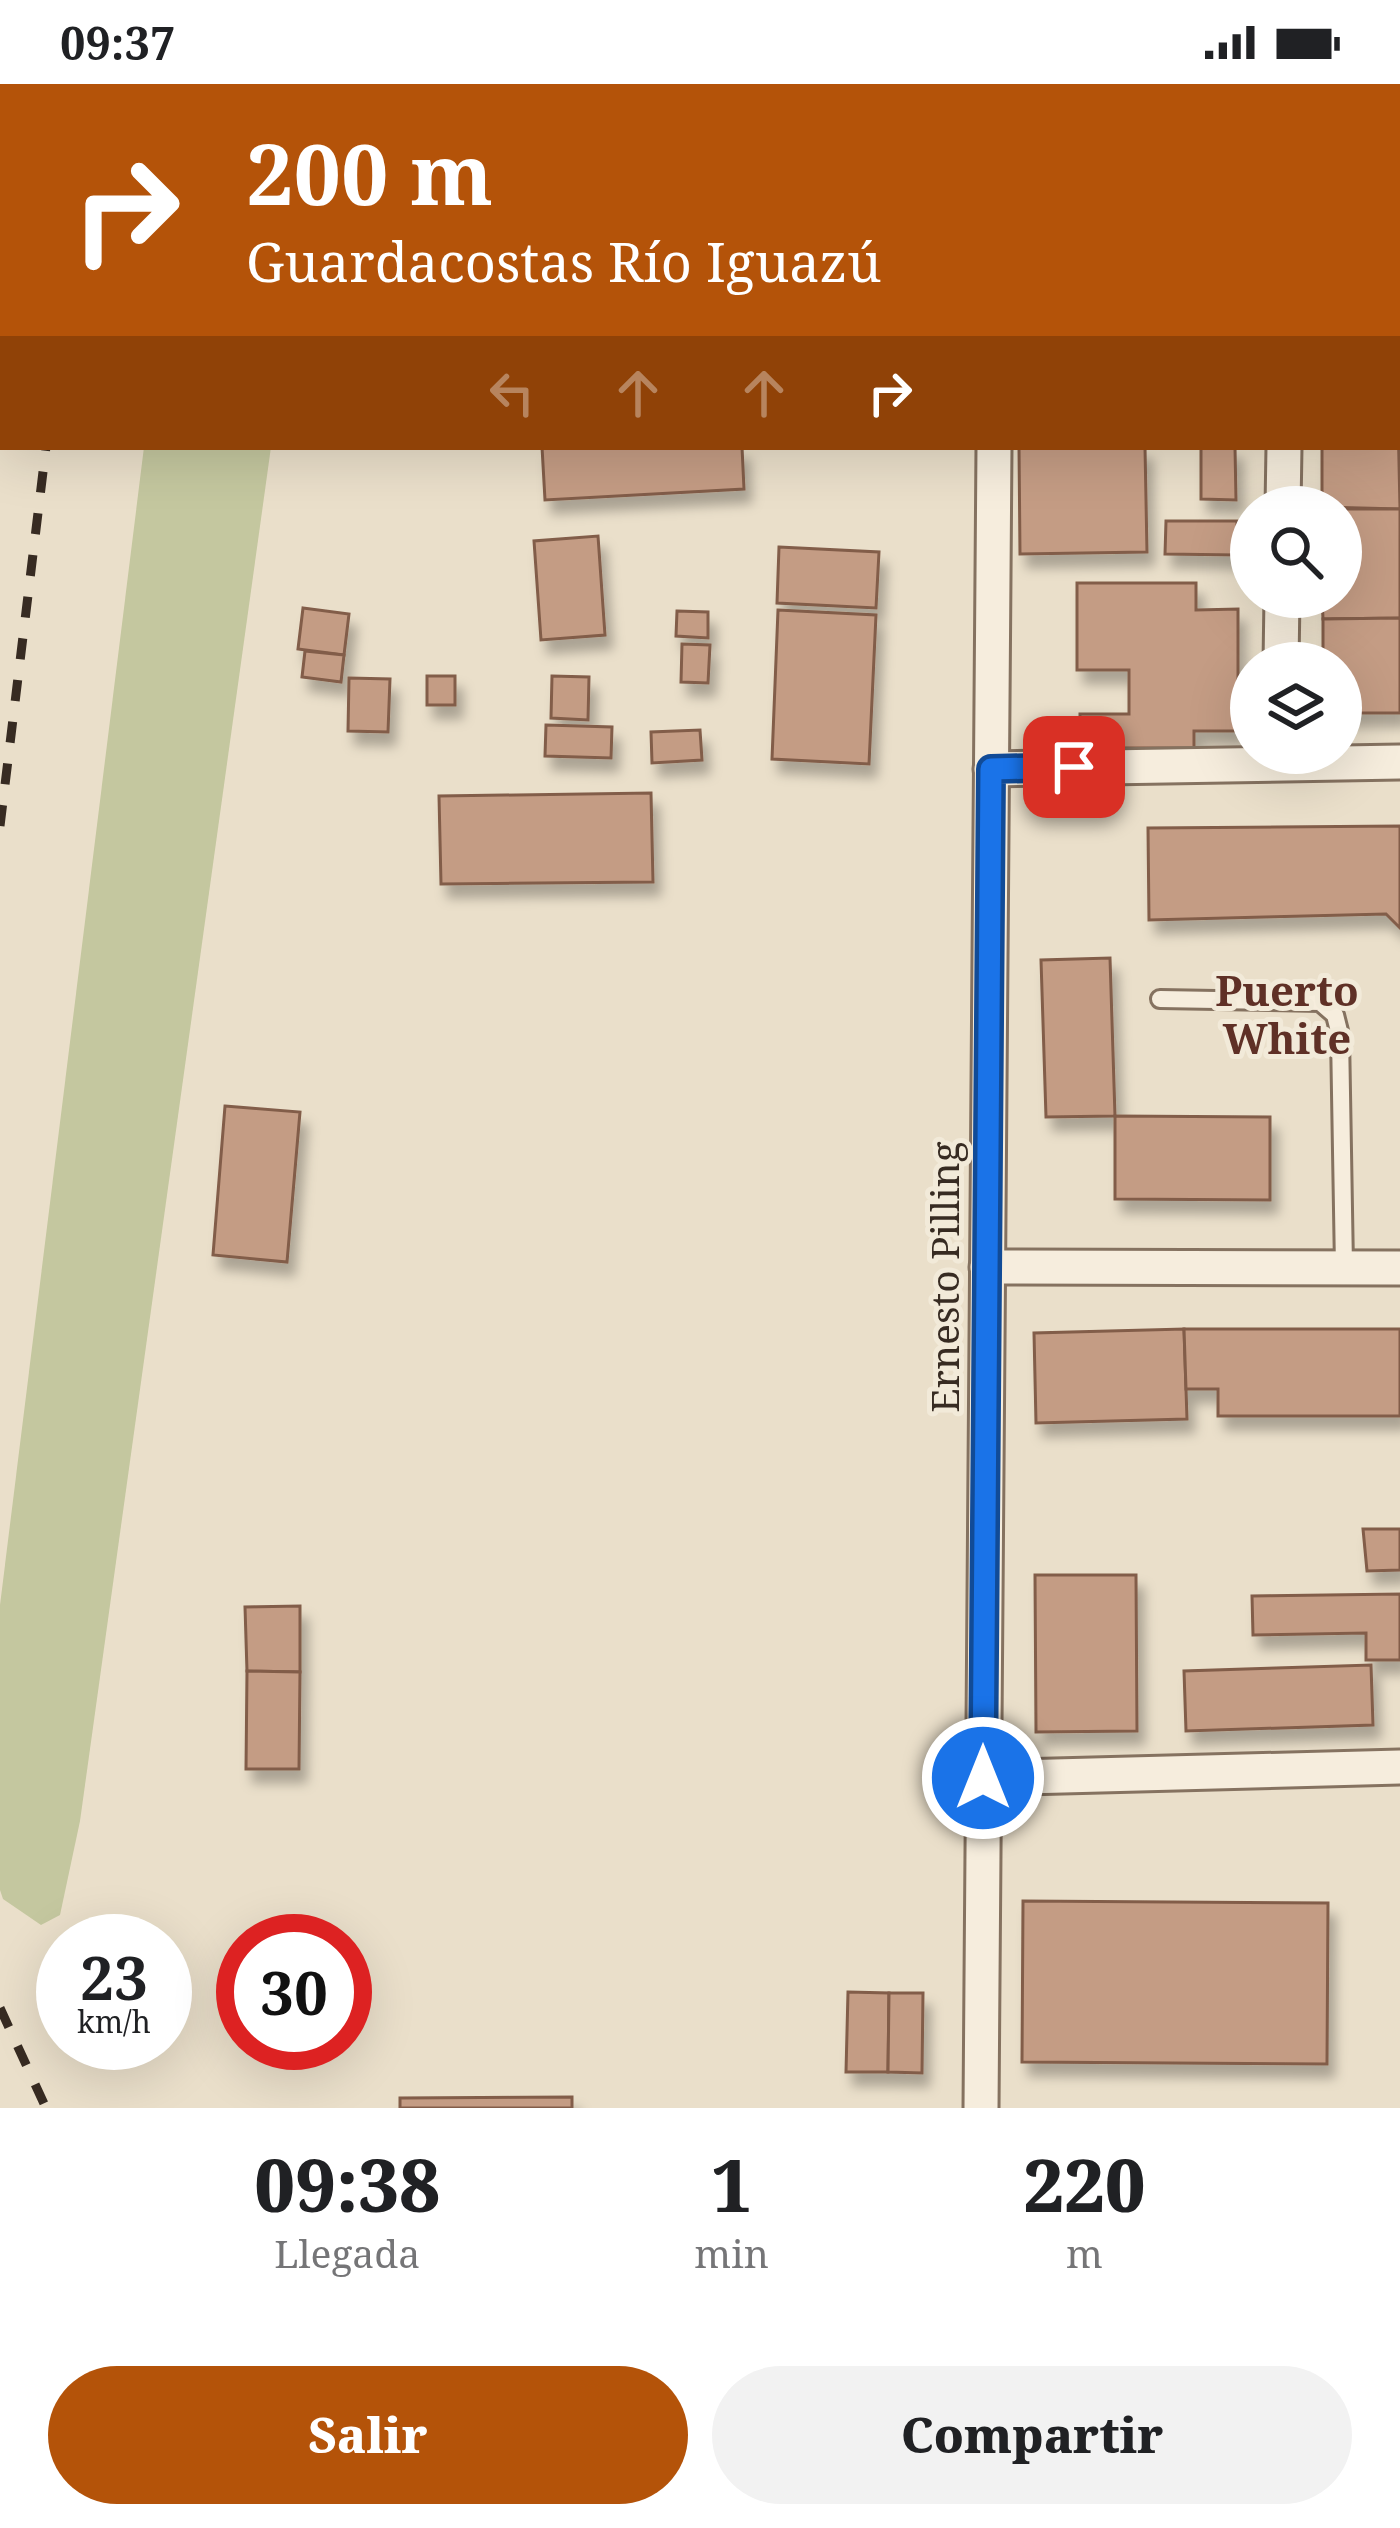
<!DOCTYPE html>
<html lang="es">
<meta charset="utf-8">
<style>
body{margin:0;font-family:"Noto Serif",serif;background:#f2f2f2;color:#202124;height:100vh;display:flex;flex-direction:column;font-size:45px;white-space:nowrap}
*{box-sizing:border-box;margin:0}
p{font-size:39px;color:#757577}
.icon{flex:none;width:66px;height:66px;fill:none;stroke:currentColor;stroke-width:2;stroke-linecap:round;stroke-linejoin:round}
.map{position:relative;height:2024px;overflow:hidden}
.details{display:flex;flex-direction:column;background:#fff;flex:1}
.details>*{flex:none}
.top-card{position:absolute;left:0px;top:0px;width:1401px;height:366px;box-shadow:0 12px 48px #0002;background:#b45309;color:#fff;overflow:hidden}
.buttons{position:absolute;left:1230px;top:402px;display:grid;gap:24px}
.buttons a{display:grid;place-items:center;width:132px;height:132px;border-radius:50%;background:#fff;box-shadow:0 12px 48px #0002;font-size:60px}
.speed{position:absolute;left:36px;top:1830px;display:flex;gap:24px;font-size:60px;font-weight:700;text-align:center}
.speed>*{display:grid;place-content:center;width:156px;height:156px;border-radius:50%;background:#fff;box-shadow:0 12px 48px #0002;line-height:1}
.speed small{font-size:30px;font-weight:400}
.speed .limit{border:18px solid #d22;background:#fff;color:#111}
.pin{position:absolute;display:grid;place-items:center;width:102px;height:102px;color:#fff;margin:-51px;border-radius:24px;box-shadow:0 6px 18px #0006}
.me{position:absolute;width:132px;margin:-66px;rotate:0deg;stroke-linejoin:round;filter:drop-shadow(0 0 9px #0008)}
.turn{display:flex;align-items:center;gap:42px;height:252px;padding:0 48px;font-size:54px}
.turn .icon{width:156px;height:156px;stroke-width:2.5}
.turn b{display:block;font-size:84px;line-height:102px}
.lanes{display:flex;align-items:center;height:114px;padding:0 48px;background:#0003;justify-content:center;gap:60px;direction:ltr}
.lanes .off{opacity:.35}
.eta{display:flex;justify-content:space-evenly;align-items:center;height:204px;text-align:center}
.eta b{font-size:72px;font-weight:800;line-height:84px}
.primary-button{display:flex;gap:24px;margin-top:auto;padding:24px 48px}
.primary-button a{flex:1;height:138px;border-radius:72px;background:#b45309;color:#fff;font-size:48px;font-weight:800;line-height:138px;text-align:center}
.primary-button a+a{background:#f2f2f2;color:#202124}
.status{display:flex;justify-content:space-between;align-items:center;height:84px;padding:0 60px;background:#fff;direction:ltr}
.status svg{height:33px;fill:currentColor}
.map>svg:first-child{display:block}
.green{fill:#c4c79f}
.building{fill:#c49c84;stroke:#825d49;stroke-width:3;filter:url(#shadow)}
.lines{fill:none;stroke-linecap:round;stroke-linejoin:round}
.lane-casing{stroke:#857260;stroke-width:22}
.street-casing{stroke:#857260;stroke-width:39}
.lane{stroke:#f6eddd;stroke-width:16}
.street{stroke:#f6eddd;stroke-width:33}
.rail{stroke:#372b22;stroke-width:9;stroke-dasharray:21 21;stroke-linecap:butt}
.route-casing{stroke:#114b97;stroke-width:30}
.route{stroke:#1a73e8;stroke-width:21}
.labels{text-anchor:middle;stroke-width:10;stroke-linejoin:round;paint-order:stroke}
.street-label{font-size:39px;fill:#372b22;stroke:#f2ead9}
.neighbourhood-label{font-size:42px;font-weight:bold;fill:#5f3026;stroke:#f2ead9}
</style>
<div class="status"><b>09:37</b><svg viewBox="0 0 49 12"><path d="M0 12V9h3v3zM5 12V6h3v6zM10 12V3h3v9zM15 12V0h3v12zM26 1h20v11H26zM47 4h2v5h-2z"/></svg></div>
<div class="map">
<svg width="1400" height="2024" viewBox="0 0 1400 2024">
<defs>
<filter id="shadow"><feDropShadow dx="7" dy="13" stdDeviation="6" flood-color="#0004"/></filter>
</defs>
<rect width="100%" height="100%" fill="#eadfca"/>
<!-- green -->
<polygon class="green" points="144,363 271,363 80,1737 60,1831 41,1841 3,1815 0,1806 0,1521"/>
<!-- building -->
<g class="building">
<polygon points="1398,332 1400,425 1322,423 1322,363 1398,363"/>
<polygon points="542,363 742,363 744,405 545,416"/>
<polygon points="1019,363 1145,363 1147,468 1020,470"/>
<polygon points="1201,363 1235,363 1236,416 1201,415"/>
<polygon points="1341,425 1400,425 1400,534 1323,535 1322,513 1341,513"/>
<polygon points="1166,437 1237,437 1237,471 1165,470"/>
<polygon points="598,452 605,551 541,556 534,457"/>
<polygon points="779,463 879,468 876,524 777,519"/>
<polygon points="1077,499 1196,499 1196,526 1238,525 1238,647 1194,647 1194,664 1080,664 1080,630 1129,630 1129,586 1077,586"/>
<polygon points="303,524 349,530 344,571 298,565"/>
<polygon points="778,526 876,531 869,680 772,675"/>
<polygon points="677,527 708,528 708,554 676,552"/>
<polygon points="1400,534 1400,629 1341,629 1341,579 1323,579 1323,535"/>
<polygon points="682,560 710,561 708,599 681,598"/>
<polygon points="305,567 344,571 341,598 302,593"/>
<rect x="427" y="592" width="28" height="29"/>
<polygon points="552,592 589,593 588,636 551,634"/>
<polygon points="349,594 390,595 388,648 348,647"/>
<polygon points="546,641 612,643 611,674 545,672"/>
<polygon points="700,646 702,676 652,679 651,648"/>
<polygon points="651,709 653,798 441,800 439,712"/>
<polygon points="1400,742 1400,844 1386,830 1149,836 1148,744"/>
<polygon points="1110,874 1115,1032 1046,1033 1041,876"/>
<polygon points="225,1022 300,1028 287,1178 213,1171"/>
<polygon points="1115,1032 1270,1033 1270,1116 1115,1115"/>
<polygon points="1184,1245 1187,1335 1036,1339 1034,1249"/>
<polygon points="1184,1245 1400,1245 1400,1332 1218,1332 1218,1305 1186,1305"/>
<polygon points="1363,1445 1400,1445 1400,1486 1367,1487"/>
<polygon points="1035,1491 1136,1491 1137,1647 1036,1648"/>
<polygon points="1400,1510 1400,1576 1366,1576 1366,1549 1253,1551 1252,1512"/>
<polygon points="300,1522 300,1588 247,1587 245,1523"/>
<polygon points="1371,1581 1373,1641 1186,1647 1184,1587"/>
<polygon points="247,1587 300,1588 299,1685 246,1685"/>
<polygon points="1023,1817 1328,1819 1327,1980 1022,1978"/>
<polygon points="848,1908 889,1909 888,1988 846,1988"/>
<polygon points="889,1909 923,1909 922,1989 888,1988"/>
<polygon points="572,2013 572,2024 400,2024 400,2014"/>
</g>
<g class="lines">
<!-- lane casing -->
<g class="lane-casing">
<polyline id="lane" points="1160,915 1320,918 1335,931 1340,951 1344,1183"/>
</g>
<!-- street casing -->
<g class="street-casing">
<g id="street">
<polyline points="996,3 996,0"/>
<polyline points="1398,171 1400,171"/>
<polyline points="1283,423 1284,363"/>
<polyline points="1281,579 1282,513"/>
<polyline points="991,685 1400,678"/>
<polyline points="987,1183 1400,1184"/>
<polyline points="983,1694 1400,1683"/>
<polyline points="981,2024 994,363"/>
</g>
</g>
<!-- lane -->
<use href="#lane" class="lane"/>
<!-- street -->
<use href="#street" class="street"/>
<!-- rail -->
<g class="rail">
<polyline points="101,3 101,0"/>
<polyline points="0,742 46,363"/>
<polyline points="0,1924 46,2024"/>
</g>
</g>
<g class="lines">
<!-- route casing -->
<g class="route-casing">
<polyline id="route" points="983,1694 991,685 1074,683"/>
</g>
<!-- route -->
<use href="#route" class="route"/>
</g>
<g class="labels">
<!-- street labels -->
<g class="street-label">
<text transform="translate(945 1193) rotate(-90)" y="14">Ernesto Pilling</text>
</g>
<!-- neighbourhood labels -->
<g class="neighbourhood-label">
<text x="1287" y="922">Puerto<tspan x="1287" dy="48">White</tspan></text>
</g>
</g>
</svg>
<div class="buttons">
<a><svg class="icon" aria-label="search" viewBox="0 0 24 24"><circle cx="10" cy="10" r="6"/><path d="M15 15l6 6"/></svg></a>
<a><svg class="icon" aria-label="layers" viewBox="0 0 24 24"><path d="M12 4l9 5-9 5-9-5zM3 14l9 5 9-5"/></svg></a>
</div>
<div class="speed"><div>23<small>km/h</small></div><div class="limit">30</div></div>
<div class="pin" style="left:1074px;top:683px;background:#d93025"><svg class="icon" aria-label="arrive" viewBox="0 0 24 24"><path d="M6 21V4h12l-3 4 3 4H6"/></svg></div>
<svg class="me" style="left:983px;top:1694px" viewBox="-20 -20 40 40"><circle r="17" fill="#1a73e8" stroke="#fff" stroke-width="3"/><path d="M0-11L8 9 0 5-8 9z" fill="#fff"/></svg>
<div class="top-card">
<div class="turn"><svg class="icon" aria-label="right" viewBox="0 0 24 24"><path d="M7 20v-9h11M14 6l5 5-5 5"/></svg><div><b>200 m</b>Guardacostas Río Iguazú</div></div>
<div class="lanes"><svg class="icon off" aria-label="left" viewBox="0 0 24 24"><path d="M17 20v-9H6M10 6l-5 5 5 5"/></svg><svg class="icon off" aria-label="ahead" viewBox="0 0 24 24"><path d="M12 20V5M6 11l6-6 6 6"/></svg><svg class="icon off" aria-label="ahead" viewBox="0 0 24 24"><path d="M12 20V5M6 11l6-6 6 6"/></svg><svg class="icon" aria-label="right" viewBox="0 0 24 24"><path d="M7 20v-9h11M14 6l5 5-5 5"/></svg></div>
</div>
</div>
<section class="details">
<div class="eta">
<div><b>09:38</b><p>Llegada</p></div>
<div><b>1</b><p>min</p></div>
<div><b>220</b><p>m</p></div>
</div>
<div class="primary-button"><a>Salir</a><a>Compartir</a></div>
</section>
